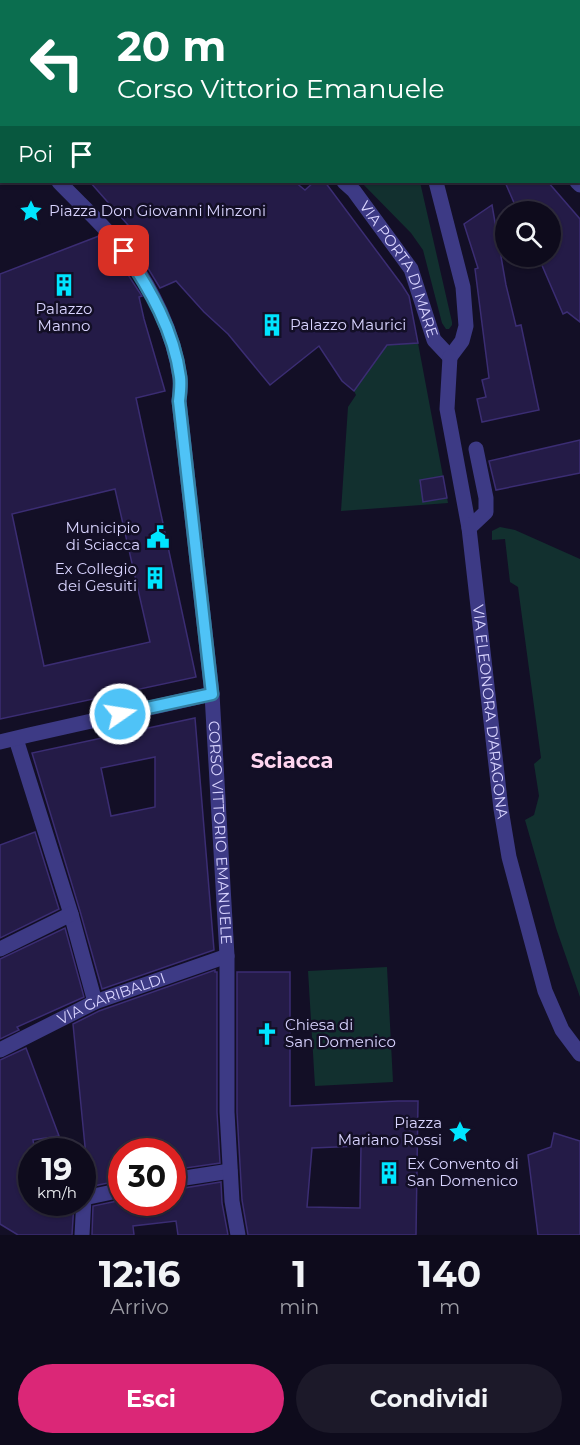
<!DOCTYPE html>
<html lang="it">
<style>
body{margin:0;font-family:Montserrat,sans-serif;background:#1c1929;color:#f1f3f6;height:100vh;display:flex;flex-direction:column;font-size:22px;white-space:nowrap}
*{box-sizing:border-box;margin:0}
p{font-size:20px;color:#9b9ba3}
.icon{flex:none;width:33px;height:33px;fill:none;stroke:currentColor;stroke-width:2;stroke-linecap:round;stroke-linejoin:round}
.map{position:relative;height:1235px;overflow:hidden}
.panel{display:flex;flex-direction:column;background:#0e0b1c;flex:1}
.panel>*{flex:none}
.hud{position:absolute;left:0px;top:0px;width:580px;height:183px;box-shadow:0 2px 4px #0004,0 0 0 2px #2e2b3b;background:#0b6e4f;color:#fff;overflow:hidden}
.fabs{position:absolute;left:495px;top:201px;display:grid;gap:12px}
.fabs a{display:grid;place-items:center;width:66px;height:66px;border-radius:50%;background:#0e0b1c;box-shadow:0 2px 4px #0004,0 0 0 2px #2e2b3b;font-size:30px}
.speed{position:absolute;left:18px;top:1138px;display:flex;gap:12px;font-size:30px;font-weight:700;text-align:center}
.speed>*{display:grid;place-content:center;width:78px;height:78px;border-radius:50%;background:#0e0b1c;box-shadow:0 2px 4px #0004,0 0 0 2px #2e2b3b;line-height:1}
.speed small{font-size:15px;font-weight:400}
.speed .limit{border:9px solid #d22;background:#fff;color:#111}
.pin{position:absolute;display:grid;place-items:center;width:51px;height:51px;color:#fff;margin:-26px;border-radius:12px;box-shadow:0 3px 9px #0006}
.me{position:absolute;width:66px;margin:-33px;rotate:77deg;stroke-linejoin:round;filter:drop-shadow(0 0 4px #0008)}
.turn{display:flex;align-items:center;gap:21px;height:126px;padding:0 18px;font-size:27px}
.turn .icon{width:78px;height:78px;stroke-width:2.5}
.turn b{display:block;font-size:42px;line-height:51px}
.then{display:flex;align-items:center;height:57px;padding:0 18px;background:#0003;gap:12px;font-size:22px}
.eta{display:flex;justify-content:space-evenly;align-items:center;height:102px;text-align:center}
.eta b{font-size:36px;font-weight:700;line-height:42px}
.action{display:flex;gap:12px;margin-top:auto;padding:12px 18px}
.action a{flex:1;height:69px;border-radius:36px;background:#db2777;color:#fff;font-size:24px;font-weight:700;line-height:69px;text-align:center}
.action a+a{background:#1c1929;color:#f1f3f6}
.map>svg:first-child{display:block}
.green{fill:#12302f}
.building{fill:#241b47;stroke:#3b2d73;stroke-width:1.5;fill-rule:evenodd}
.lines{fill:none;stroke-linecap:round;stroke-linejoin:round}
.pedestrian{stroke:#3d3a85;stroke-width:15}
.minor{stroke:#3d3a85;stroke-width:15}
.tertiary{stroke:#3d3a85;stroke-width:15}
.route-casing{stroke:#337fa1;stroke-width:15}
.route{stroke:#4fc3f7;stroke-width:10}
.labels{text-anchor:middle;stroke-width:5;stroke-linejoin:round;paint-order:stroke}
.poi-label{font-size:15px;fill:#d9d4ff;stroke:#130f26;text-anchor:start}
.street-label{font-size:15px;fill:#d9d4ff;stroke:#130f26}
.district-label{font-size:21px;font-weight:bold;fill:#ffd6f0;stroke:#130f26}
</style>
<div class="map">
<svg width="580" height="1235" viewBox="0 0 580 1235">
<rect width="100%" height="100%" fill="#130f26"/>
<!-- green -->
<g class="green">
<polygon points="361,182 420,182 452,322 452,325 449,329 446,329 442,323 423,250 411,233"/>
<polygon points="418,343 448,503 341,511 348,407 356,395 354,391 387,345"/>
<polygon points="500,527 515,530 580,559 580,997 556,928 525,820 534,815 539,796 534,764 541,758 518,587 510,582 505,539 492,540 492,531"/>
<polygon points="387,967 393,1082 315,1086 308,971"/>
</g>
<!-- building -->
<g class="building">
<polygon points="90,182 295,182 305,190 314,182 325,182 402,285 409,296 418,343 387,345 354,391 342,381 319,346 270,385 228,334 204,312 176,281 160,288 143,260 118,229 128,225"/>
<polygon points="505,182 548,182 580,219 580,322 567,312 563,314 541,263 550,258 550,212 518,212"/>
<polygon points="492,205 506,285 516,326 521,325 539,410 482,422 477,399 486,397 482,380 489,378 475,269 478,268 464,224"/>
<path d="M99,236L117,258L142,296L139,297L144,319L165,391L136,398L196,677L0,719V274ZM115,489L150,642L44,666L12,514Z"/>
<polygon points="580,440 580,473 496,490 489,461"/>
<polygon points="443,476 447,498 423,502 420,480"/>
<path d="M195,718L214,950L102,989L80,911L32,753ZM155,757V807L111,816L101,768Z"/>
<polygon points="35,832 59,909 0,938 0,845"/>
<polygon points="65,928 84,997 17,1027 19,1030 0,1039 0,959"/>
<polygon points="215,970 215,972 217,972 217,1112 220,1163 172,1170 172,1152 122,1152 122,1180 89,1187 73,1024 99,1011"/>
<path d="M237,972H290V1106L398,1101H418L416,1235H248L242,1200L237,1112ZM361,1146L360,1208L307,1207L312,1148Z"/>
<polygon points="26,1048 59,1136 33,1140 35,1152 32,1152 32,1203 74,1203 72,1235 18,1235 0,1224 0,1060"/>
<polygon points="554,1133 580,1141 580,1235 538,1235 528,1155 551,1147"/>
<polygon points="221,1182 222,1203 228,1235 178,1235 176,1221 133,1226 134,1235 92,1235 93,1206 122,1200 122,1203 172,1203 172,1190"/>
</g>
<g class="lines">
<!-- pedestrian -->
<g class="pedestrian">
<polyline points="16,739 71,914 95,1002"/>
<polyline points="0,949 71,914"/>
<path id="s1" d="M0,1050L95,1002L227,956"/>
<polyline points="172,1180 230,1171"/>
<polyline points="82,1235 84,1198 122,1190"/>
</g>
<!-- minor -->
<g class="minor">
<polyline points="371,0 373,2"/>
<polyline points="432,0 433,2"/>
<path id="s2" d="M344,182L354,191L411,269L434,340L450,357"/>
<polyline points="436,182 463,287 466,326 462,341 450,357"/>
<polyline points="577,182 580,185"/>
<path id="s3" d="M450,357L447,409L469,528L501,809L509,857L545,991L562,1030L580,1054"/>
<polyline points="469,528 486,512 486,498 476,449"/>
<polyline points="0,742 29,735 212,694"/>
</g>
<!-- tertiary -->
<g class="tertiary">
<polyline points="0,124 2,126"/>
<path id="s4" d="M59,182C81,205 106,227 125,252C152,288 174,333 180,378C181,385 180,393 179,401L212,694L227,956V1112L232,1201L238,1235"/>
</g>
</g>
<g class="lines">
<!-- route casing -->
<g class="route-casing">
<path id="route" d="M120,714L212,694L179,401C180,393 181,385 180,377C174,331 150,289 124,251"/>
</g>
<!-- route -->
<use href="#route" class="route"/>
</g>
<!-- icons -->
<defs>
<g id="sight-bare" transform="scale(1.8)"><path d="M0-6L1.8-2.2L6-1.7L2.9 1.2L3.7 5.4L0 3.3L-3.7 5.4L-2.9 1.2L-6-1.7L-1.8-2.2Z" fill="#00e5ff" stroke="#130f26" stroke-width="2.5" paint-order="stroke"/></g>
<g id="building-bare" transform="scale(1.8)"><path d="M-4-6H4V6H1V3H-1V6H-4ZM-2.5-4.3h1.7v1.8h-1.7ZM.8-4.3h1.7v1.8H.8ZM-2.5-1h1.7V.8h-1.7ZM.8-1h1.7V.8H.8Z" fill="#00e5ff" stroke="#130f26" stroke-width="2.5" paint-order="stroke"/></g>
<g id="civic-bare" transform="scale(1.8)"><path d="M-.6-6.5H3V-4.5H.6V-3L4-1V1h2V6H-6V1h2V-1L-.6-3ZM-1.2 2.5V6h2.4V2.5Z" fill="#00e5ff" stroke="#130f26" stroke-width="2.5" paint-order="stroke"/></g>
<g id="church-bare" transform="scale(1.8)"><path d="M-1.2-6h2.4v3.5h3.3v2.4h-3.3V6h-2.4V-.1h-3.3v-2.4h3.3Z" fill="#00e5ff" stroke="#130f26" stroke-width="2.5" paint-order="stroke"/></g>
</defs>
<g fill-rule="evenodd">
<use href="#sight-bare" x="31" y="211"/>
<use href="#building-bare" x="64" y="285"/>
<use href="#building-bare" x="272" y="325"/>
<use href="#civic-bare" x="158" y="537"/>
<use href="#building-bare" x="155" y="578"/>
<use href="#church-bare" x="267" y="1034"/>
<use href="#sight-bare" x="460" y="1132"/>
<use href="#building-bare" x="389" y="1173"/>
</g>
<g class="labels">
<!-- poi labels -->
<g class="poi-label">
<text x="49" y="216">Piazza Don Giovanni Minzoni</text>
<text x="64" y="314" text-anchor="middle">Palazzo<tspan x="64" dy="17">Manno</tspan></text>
<text x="290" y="330">Palazzo Maurici</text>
<text x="140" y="533" text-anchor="end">Municipio<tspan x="140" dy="17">di Sciacca</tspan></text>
<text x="137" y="574" text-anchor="end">Ex Collegio<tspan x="137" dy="17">dei Gesuiti</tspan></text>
<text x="285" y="1030">Chiesa di<tspan x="285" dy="17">San Domenico</tspan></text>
<text x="442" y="1128" text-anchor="end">Piazza<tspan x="442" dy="17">Mariano Rossi</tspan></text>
<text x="407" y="1169">Ex Convento di<tspan x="407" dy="17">San Domenico</tspan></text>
</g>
<!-- street labels -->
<g class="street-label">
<text dy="5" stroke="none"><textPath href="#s2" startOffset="105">VIA PORTA DI MARE</textPath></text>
<text dy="5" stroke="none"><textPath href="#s3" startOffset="358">VIA ELEONORA D'ARAGONA</textPath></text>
<text dy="5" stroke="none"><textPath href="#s4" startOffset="692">CORSO VITTORIO EMANUELE</textPath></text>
<text dy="5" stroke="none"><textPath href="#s1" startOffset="123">VIA GARIBALDI</textPath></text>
</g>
<!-- district labels -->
<g class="district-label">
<text x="292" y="768">Sciacca</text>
</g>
</g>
</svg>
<div class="fabs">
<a><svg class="icon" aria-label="search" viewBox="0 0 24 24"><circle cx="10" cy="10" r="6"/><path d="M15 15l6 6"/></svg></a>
</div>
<div class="speed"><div>19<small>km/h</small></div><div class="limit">30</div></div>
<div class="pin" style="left:124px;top:251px;background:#d93025"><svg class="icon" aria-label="arrive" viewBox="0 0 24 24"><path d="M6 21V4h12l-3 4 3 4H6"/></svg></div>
<svg class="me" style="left:120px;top:714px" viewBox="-20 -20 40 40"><circle r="17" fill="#4fc3f7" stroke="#fff" stroke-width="3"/><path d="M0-11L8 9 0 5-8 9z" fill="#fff"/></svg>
<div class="hud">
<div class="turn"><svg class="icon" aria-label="left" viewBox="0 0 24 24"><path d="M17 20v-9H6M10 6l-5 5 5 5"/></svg><div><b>20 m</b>Corso Vittorio Emanuele</div></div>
<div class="then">Poi<svg class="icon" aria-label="arrive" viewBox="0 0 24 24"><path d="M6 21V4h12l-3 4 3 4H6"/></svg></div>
</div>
</div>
<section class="panel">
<div class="eta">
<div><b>12:16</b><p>Arrivo</p></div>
<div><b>1</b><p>min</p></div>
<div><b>140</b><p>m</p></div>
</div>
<div class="action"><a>Esci</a><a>Condividi</a></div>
</section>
